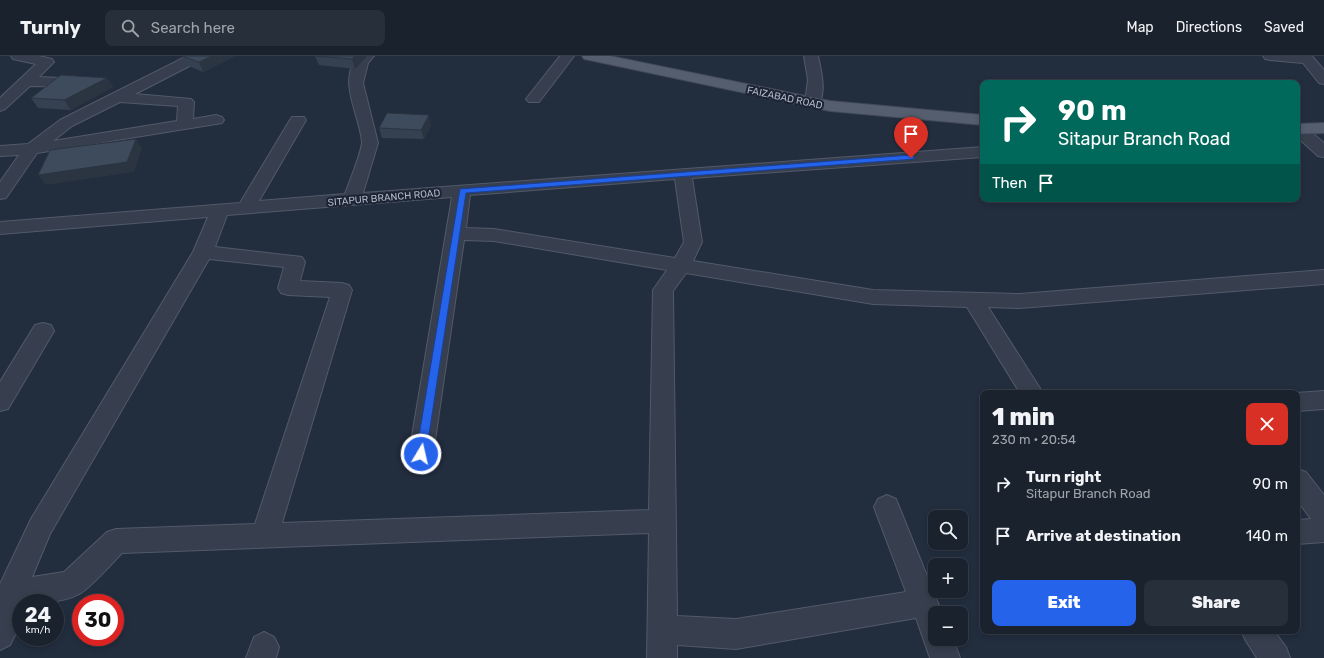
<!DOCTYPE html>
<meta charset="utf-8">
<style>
body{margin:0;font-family:Rubik,sans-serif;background:#272f3a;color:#f1f3f6;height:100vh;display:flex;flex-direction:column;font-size:15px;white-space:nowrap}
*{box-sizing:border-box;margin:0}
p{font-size:13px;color:#9fa4aa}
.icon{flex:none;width:22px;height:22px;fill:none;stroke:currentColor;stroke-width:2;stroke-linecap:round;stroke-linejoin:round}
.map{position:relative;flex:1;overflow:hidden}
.side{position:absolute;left:980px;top:334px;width:320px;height:244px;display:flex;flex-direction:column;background:#1a222e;border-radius:8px;box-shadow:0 2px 6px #0003,0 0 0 1px #383f4a}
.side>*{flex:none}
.hud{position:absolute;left:980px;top:24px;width:320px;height:122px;border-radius:8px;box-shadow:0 2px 6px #0003,0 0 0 1px #383f4a;background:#00695c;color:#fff;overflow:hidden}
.fabs{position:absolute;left:928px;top:454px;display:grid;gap:8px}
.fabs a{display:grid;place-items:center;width:40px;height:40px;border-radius:8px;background:#1a222e;box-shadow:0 2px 6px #0003,0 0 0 1px #383f4a;font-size:20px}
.speed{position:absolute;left:12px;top:538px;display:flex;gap:8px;font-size:20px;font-weight:700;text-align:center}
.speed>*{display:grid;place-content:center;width:52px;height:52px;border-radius:50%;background:#1a222e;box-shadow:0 2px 6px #0003,0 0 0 1px #383f4a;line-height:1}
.speed small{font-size:10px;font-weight:400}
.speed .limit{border:6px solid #d22;background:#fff;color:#111}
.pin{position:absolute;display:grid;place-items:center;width:34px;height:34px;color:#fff;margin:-41px -17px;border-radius:50% 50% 50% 0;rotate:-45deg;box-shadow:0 0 4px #0007}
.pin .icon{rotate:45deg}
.me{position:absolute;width:44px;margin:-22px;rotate:9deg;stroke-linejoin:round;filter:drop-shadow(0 0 3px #0008)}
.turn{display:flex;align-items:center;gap:14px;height:84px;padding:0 12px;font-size:18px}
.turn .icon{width:52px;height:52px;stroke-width:2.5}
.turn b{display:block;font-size:28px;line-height:34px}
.then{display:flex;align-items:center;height:38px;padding:0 12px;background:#0003;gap:8px;font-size:15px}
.round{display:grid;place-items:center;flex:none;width:42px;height:42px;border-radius:8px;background:#272f3a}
.headline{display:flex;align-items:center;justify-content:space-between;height:68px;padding:0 12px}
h1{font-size:24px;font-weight:800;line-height:30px}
.primary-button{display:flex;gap:8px;margin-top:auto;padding:8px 12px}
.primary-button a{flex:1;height:46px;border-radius:8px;background:#2563eb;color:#fff;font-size:16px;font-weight:800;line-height:46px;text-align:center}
.primary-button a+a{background:#272f3a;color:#f1f3f6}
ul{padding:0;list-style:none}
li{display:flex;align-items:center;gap:12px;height:52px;padding:0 12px}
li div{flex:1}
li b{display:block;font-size:15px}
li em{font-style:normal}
header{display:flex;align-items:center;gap:24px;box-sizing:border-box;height:56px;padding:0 20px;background:#1a222e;border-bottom:1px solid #383f4a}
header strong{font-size:19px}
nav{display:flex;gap:22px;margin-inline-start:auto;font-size:14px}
.search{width:280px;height:36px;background:#272f3a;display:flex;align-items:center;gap:10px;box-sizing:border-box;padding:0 14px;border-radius:8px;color:#9fa4aa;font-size:15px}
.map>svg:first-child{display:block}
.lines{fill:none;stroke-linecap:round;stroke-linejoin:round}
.minor-casing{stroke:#525a69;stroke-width:2}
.major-casing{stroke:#404857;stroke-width:2}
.minor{fill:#373f4e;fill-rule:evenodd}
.major{fill:#545e6e;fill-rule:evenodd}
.wall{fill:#354050}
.shaded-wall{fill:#2b3441}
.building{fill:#3e4b5d;stroke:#2b3441}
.route{fill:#2563eb;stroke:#184099}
.labels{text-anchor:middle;stroke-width:4;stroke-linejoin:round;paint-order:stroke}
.far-street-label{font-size:10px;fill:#b2bac9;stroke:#1c2433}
</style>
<header>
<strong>Turnly</strong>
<div class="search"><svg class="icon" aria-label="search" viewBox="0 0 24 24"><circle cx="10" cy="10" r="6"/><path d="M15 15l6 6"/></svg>Search here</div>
<nav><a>Map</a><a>Directions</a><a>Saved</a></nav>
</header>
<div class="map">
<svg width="1324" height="602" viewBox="0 0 1324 602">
<rect width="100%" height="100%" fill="#222d3e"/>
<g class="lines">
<!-- minor casing -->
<g class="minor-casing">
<g id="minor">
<polygon points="11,0 39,0 52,3 54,6 39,21 82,23 87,24 89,27 87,30 82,31 30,30 5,53 0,55 0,42 36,8 13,3"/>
<path d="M187,0H205L203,3L135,38L191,43L194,46L193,63L216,59L222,61L224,64L222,67L37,97L6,142L0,143V126L19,99L0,100V90L28,88L60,64ZM120,46L178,50L177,65L53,85L72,70Z"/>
<path d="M359,0H374L368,7L363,27L378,87L363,137L983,91V101L692,122L702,186L693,205L873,234L1020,238L1324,214V228L1020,252L988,251L1043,337H1020L967,251L873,248L686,217L673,235L677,560L736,563L906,536L874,451L878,443L887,439L896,443L942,557H935V583H953L960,602H930L916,562L736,593L677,589V602H647L649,477L122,497C112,507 91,532 79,538C63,547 39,547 21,547L15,579L10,589L0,594V528L31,463L193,196L208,161L0,178V166L240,147L290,64L292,61H304L306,64L259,145L345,138C349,127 362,95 362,86C360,60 336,22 359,0ZM675,123L684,186L675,202L494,173L466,172L470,139ZM452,141L409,398L412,405L421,408L430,405L433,398L464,184L494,185L667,214L653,234L649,454L282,467L352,234L349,229L342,227L300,225L305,206L302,201L215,191L227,159ZM209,203L284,211L278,232L281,237L288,239L330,241L255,468L116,473L107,476L64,516L32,521L50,478Z"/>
<polygon points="560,0 574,0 539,46 529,46 526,43"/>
<path d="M804,0H818C821,14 827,37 818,49H808L805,46L808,24Z"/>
<polygon points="1263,0 1312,0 1324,14 1324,28 1319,27 1303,7 1270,4 1265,3"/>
<polygon points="1297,68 1304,70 1324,87 1324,101 1318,100 1297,81"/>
<polygon points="43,267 51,269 54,275 8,353 0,355 0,326 35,269"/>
<polygon points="1324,335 1324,353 1297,355 1296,337"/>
<polygon points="1297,413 1306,416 1324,439 1324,486 1297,488 1297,464 1311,463 1297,444"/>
<polygon points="1241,575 1274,575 1286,591 1290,602 1257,602 1246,585"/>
<polygon points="264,576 274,581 279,591 276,602 246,602 254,581"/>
</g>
</g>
<!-- major casing -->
<g class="major-casing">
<g id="major">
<polygon points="582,0 610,0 830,45 983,59 983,69 830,55 589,4 584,3"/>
<polygon points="1324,67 1324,77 1297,78 1297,68"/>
</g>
</g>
<!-- minor -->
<use href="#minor" class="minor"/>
<!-- major -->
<use href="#major" class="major"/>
</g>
<!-- wall -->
<g class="wall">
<polygon points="182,0 235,0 203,16 186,9"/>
<polygon points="315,0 367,0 355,13 319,9"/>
<polygon points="107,22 113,31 71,54 38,52 31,42"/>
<polygon points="431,69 424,83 382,82 379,72"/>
</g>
<!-- shaded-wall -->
<g class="shaded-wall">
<polygon points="212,0 235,0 203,16 199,6"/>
<polygon points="355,0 367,0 355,13 352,3"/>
<polygon points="107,22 113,31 71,54 64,44"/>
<polygon points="429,59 431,69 424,83 421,74"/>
<polygon points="136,83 142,92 134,116 46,129 38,119"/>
</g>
<!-- building -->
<g class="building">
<polygon points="182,0 212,0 199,6"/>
<polygon points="316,0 355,0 352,3"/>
<polygon points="61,19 107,22 64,44 31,42"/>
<polygon points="387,57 429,59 421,74 379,72"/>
<polygon points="136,83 127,106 38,119 50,94"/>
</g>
<!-- route -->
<polygon class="route" points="911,99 914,100 914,103 466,137 426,398 421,402 417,401 416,398 460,133"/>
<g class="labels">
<!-- far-street labels -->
<g class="far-street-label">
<text transform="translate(785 41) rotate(12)" y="4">FAIZABAD ROAD</text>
<text transform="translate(384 141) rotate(-5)" y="4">SITAPUR BRANCH ROAD</text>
</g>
</g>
</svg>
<div class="fabs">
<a><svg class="icon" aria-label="search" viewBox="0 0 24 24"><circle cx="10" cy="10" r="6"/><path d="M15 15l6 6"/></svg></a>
<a>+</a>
<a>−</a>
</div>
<div class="speed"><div>24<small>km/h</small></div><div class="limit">30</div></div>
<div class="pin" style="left:911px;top:102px;background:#d93025"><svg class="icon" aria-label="arrive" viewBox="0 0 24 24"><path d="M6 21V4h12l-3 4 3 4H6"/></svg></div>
<svg class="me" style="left:421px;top:398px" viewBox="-20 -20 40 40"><circle r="17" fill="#2563eb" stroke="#fff" stroke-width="3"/><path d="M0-11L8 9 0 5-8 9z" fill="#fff"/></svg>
<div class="hud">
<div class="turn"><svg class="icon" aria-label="right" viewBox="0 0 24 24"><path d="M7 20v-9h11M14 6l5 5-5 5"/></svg><div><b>90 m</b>Sitapur Branch Road</div></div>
<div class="then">Then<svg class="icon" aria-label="arrive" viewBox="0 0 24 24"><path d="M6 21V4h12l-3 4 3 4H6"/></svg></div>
</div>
<section class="side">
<div class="headline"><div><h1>1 min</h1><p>230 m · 20:54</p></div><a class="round" style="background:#d93025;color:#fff"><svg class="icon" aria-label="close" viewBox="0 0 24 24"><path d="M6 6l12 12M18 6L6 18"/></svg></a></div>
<ul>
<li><svg class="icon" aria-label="right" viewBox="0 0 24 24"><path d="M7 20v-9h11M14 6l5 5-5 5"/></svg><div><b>Turn right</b><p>Sitapur Branch Road</p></div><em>90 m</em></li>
<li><svg class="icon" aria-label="arrive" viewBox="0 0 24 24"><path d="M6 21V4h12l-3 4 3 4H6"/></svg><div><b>Arrive at destination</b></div><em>140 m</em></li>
</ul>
<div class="primary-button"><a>Exit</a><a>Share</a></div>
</section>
</div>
